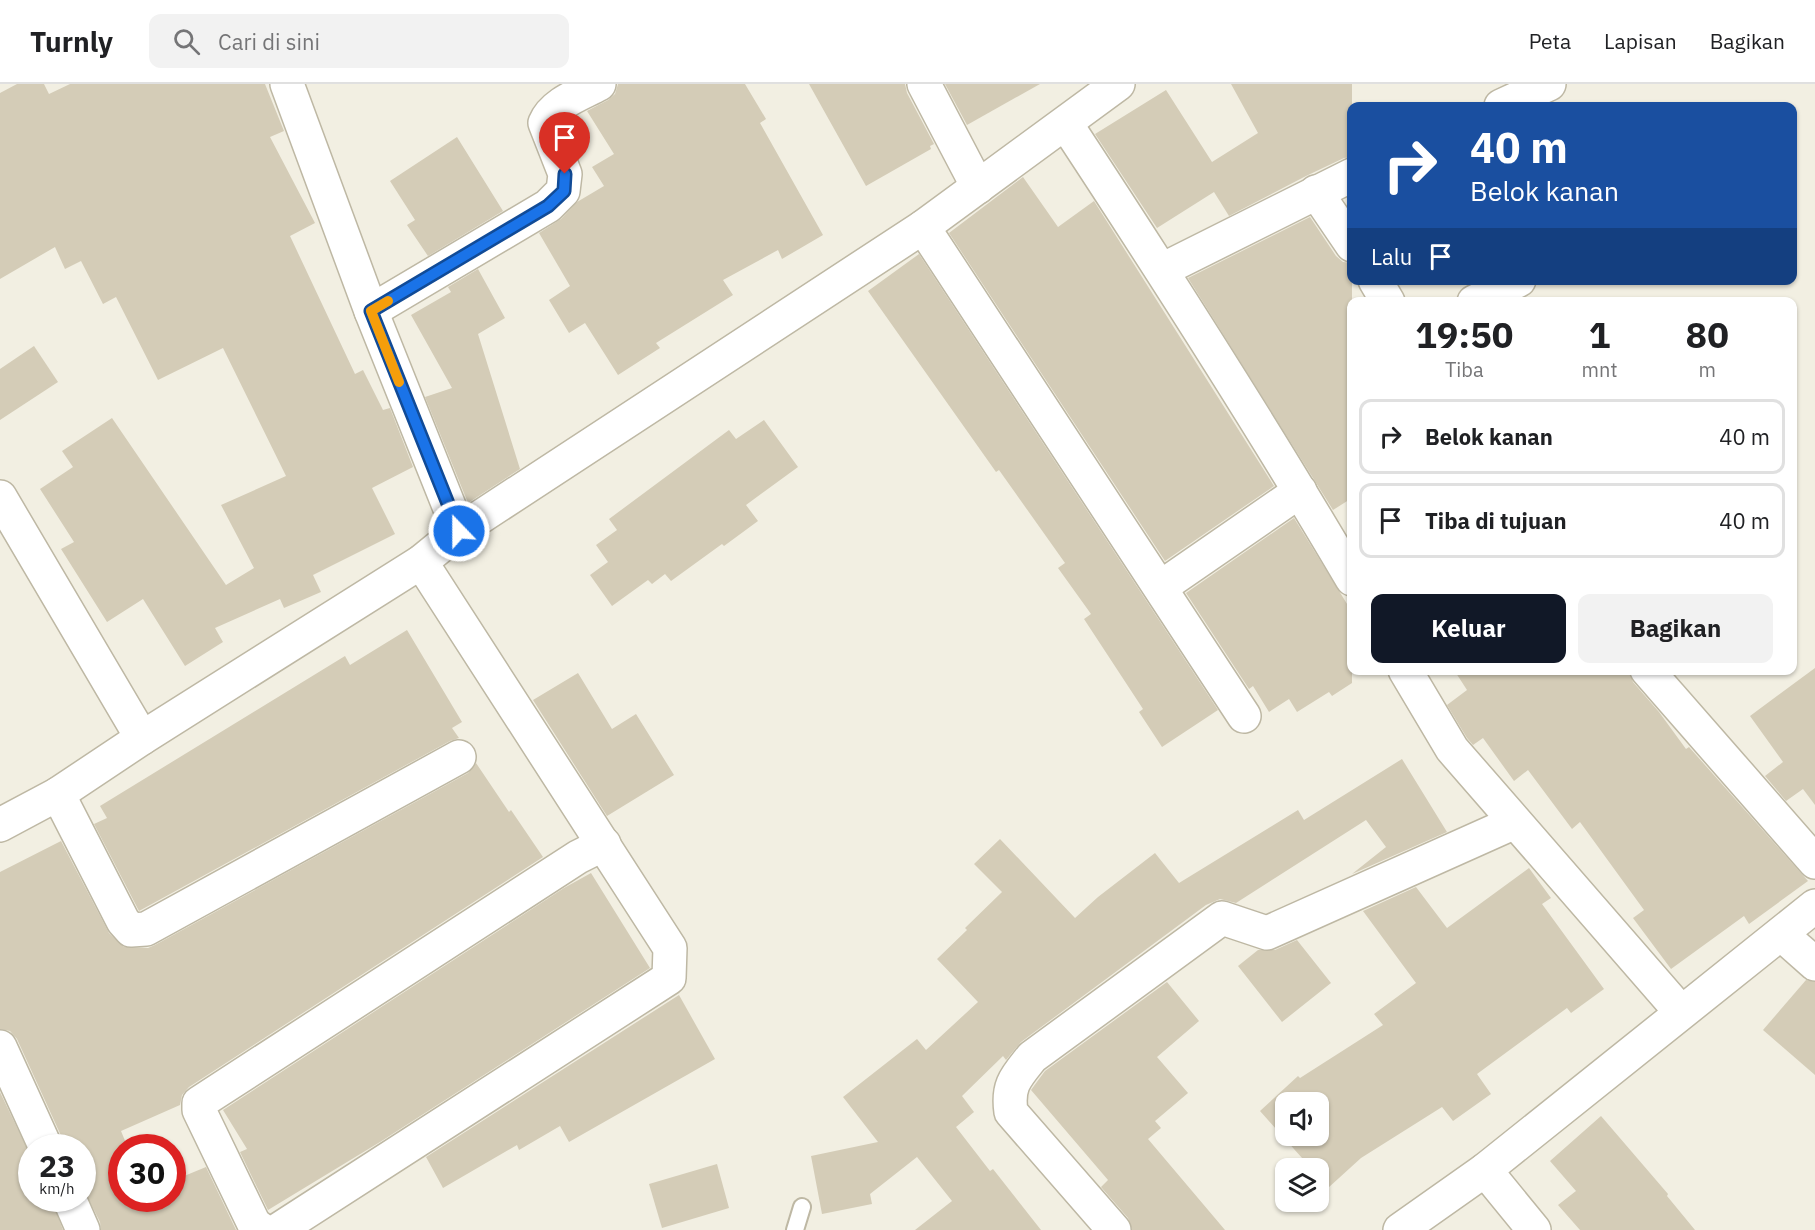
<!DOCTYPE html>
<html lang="id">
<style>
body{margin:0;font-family:"IBM Plex Sans",sans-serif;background:#f2f2f2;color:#202124;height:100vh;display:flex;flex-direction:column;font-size:22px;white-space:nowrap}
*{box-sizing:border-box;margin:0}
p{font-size:20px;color:#757577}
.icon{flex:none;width:33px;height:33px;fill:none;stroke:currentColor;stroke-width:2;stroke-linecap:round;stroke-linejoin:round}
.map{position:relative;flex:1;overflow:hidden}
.details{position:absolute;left:1347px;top:213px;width:450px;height:378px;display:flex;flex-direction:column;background:#fff;border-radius:12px;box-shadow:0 2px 4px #0004}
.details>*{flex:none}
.banner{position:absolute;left:1347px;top:18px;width:450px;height:183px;border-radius:12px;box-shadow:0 2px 4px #0004;background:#1a4fa0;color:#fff;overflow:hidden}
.tools{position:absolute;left:1275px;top:1008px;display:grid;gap:12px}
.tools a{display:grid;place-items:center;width:54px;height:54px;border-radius:12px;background:#fff;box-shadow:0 2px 4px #0004;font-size:30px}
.speed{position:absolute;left:18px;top:1050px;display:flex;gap:12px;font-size:30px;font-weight:700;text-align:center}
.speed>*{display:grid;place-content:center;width:78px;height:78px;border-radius:50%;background:#fff;box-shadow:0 2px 4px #0004;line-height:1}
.speed small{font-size:15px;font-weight:400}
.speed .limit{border:9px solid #d22;background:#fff;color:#111}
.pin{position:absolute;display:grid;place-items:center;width:51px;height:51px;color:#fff;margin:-62px -26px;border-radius:50% 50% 50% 0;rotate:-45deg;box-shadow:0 0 6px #0007}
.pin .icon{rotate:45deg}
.me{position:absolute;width:66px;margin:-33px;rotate:338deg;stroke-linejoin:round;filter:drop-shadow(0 0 4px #0008)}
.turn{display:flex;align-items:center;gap:21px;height:126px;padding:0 24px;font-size:27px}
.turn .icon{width:78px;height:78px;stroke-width:2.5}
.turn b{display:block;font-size:42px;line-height:51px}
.then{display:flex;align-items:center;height:57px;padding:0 24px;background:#0003;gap:12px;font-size:22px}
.eta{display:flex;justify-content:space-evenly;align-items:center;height:102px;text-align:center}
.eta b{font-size:36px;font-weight:800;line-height:42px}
.action{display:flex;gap:12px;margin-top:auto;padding:12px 24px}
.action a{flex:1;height:69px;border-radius:12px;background:#111827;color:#fff;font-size:24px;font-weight:800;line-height:69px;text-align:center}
.action a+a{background:#f2f2f2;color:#202124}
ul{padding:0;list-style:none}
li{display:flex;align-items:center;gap:18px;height:75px;margin:0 12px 9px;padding:0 12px;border:3px solid #e0e0e0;border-radius:12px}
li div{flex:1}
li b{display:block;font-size:22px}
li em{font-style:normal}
header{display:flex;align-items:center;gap:36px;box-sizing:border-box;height:84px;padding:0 30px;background:#fff;border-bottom:2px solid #e0e0e0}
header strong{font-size:28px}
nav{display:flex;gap:33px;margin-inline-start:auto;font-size:21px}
.search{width:420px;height:54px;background:#f2f2f2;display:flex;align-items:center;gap:15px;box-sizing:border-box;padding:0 21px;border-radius:12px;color:#757577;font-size:22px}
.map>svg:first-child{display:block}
.building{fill:#d4ccb7;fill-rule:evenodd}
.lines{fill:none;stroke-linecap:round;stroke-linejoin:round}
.lane-casing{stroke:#beb8a4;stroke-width:20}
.street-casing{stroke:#beb8a4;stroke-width:36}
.lane{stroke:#fff;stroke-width:16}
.street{stroke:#fff;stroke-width:33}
.route-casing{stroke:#114b97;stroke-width:15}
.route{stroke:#1a73e8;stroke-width:10}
.slow{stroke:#f59e0b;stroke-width:10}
</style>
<header>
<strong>Turnly</strong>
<div class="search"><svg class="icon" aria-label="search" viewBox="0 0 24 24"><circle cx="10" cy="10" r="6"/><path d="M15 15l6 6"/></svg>Cari di sini</div>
<nav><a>Peta</a><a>Lapisan</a><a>Bagikan</a></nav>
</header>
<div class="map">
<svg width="1815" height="1146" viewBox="0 0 1815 1146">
<rect width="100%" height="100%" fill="#f2efe2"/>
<!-- building -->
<g class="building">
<polygon points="17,0 44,0 49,10 70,0 265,0 284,47 270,53 315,139 290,152 355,290 363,286 383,326 390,324 413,383 372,404 395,450 313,491 321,508 284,524 280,515 215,544 223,558 185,582 143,515 107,538 61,465 74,458 40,405 73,383 62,367 112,334 226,501 254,484 221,421 286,392 223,264 158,296 116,213 103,220 81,177 65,185 55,163 0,195 0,9"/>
<polygon points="618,0 745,0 766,35 760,39 823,151 782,175 778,166 723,196 733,211 656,259 660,264 618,291 585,239 569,249 549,216 570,202 539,149 561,135 577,118 604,102 592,83 614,70 587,27 608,16 615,10"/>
<polygon points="809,0 905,0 907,9 934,60 930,62 931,65 866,102"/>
<polygon points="945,0 1040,0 967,41"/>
<polygon points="1231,0 1352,0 1352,73 1344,74 1306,92 1229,132 1214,108 1157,144 1095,50 1166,6 1212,78 1258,49"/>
<polygon points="457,53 503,127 428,172 407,141 415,136 390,97"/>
<polygon points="1023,93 1058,143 1094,117 1274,402 1165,477 949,149"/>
<polygon points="1310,133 1336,172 1343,178 1352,179 1352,414 1333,426 1188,194"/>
<polygon points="919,170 1218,626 1162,663 1139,628 1143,625 1084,535 1091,530 1058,484 1065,479 999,386 996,388 868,207"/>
<polygon points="478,185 505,234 478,250 520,385 468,419 425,313 452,304 411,231 451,208 448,203"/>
<polygon points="34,262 58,298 0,336 0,285"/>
<polygon points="764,336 798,383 746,421 758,437 724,462 722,460 671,497 665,490 652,500 648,496 612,522 590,491 608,478 596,461 617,446 609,435 729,346 736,355"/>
<polygon points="1294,434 1352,528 1352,599 1332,612 1329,608 1297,628 1289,615 1269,628 1253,602 1249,605 1186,509"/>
<polygon points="407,546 462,638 452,644 459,654 450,657 139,827 94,740 107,734 100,722 345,572 350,581"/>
<polygon points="1815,584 1815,721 1803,705 1786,717 1765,692 1783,678 1750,632"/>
<polygon points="1454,586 1629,586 1633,598 1659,628 1686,665 1689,663 1808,797 1749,840 1744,832 1671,885 1633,834 1644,826 1580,738 1572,745 1528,686 1514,697 1483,654 1473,661 1467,654 1447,621 1467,606"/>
<polygon points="578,589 612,645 636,630 674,691 607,732 533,616"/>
<polygon points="1402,675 1447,748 1352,790 1386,763 1366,736 1236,819 1220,815 1206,821 1021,958 1006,976 1003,972 962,1012 974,1028 956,1043 990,1087 993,1085 1041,1146 915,1146 952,1117 917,1073 870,1110 872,1120 822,1130 811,1072 878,1058 843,1013 917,955 926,966 978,918 937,875 967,846 965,844 1002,808 974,780 1000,755 1075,834 1098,813 1155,769 1179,799 1298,726 1304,736"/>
<polygon points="476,679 509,728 511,726 543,773 189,1003 182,1011 180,1021 121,1047 128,1064 122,1064 122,1114 172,1114 172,1097 206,1083 236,1146 101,1146 100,1138 82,1102 82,1064 64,1064 63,1056 17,955 10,947 0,945 0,788 61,757 109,849 124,863 148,864 155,861 468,689"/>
<path d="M1529,784L1551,814L1542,820L1604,905L1571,929L1567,924L1477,990L1491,1010L1453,1037L1442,1023L1361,1074L1328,1104L1318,1093V1084H1311L1260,1027L1298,992L1300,994L1383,941L1374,930L1416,899L1363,827L1416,803L1447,844ZM1286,1018H1318V1052H1286Z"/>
<polygon points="591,789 650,884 380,1058 268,1126 240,1068 247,1065 223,1026 564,804"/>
<polygon points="1297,856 1331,899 1282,938 1238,882 1258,866 1275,866"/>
<polygon points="1806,896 1815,898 1815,991 1763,946"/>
<polygon points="1167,898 1199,937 1157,973 1188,1009 1155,1037 1161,1044 1148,1055 1225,1146 1132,1146 1128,1134 1101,1103 1108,1096 1031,1006 1045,987"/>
<polygon points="679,911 715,975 569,1058 560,1042 519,1066 517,1061 443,1104 426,1073"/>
<polygon points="0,1008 32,1075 32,1114 51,1114 63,1146 0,1146"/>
<polygon points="1601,1032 1668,1110 1667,1112 1695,1146 1580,1146 1558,1121 1576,1107 1550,1077"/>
<polygon points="717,1080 729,1124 662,1144 649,1100"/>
</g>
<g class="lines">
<!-- lane casing -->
<g class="lane-casing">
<polyline id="lane" points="795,1146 802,1123"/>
</g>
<!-- street casing -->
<g class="street-casing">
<g id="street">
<polyline points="287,0 371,227 459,447"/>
<polyline points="924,0 978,103"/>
<polyline points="1501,22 1549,0"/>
<path d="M1066,40C1164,189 1261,340 1352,495"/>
<polyline points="1316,108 1352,161"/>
<polyline points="923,143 1244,632"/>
<polyline points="1162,186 1352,91"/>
<polyline points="1375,196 1388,218"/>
<polyline points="1474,218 1519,196"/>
<path d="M371,227L548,122L563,107L565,90L545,39C553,19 581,10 599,0"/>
<polyline points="0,413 142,654"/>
<polyline points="1161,503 1300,407"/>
<polyline points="1405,586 1452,665 1681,928"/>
<polyline points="1647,586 1815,778"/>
<polyline points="58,710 123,837 131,846 146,845 459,673"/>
<polyline points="0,741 58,710 142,654 421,478 459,447 923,143 1118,0"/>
<polyline points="1781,850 1815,880"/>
<polyline points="0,963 46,1064"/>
<polyline points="1485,1086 1534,1146"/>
<polyline points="69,1114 83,1146"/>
<polyline points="262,1146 254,1140 199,1026 199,1019 578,773 604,760"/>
<polyline points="278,1146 669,894 670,864 421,478"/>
<path d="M1114,1146L1011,1028C1007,1001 1016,993 1032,973L1222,834L1267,849L1515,738"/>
<polyline points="1400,1146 1485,1086 1815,822"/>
</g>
</g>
<!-- lane -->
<use href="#lane" class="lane"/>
<!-- street -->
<use href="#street" class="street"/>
</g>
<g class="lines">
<!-- route casing -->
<g class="route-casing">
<polyline id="route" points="459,447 371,227 548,122 564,107 565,90"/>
</g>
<!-- route -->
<use href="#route" class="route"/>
<!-- slow -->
<polyline class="slow" points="388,217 371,227 399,298"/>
</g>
</svg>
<div class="tools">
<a><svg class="icon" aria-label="sound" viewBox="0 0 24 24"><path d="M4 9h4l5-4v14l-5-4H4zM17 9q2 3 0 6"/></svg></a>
<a><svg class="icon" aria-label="layers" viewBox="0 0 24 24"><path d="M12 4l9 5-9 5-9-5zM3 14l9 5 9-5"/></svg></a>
</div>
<div class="speed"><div>23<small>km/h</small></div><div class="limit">30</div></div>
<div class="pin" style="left:565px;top:90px;background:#d93025"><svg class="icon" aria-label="arrive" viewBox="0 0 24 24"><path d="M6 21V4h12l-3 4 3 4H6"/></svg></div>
<svg class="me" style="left:459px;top:447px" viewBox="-20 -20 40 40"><circle r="17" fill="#1a73e8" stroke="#fff" stroke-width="3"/><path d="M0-11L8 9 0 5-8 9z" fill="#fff"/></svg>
<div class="banner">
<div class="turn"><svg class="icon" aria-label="right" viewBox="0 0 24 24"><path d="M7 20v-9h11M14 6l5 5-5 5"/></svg><div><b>40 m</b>Belok kanan</div></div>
<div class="then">Lalu<svg class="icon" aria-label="arrive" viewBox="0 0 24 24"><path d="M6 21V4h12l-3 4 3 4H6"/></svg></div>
</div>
<section class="details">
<div class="eta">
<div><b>19:50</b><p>Tiba</p></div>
<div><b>1</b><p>mnt</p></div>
<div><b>80</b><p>m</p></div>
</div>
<ul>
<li><svg class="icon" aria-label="right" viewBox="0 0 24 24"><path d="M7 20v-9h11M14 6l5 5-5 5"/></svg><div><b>Belok kanan</b></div><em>40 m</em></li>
<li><svg class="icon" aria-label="arrive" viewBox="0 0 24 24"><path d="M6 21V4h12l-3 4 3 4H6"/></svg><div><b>Tiba di tujuan</b></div><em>40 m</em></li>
</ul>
<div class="action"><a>Keluar</a><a>Bagikan</a></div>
</section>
</div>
